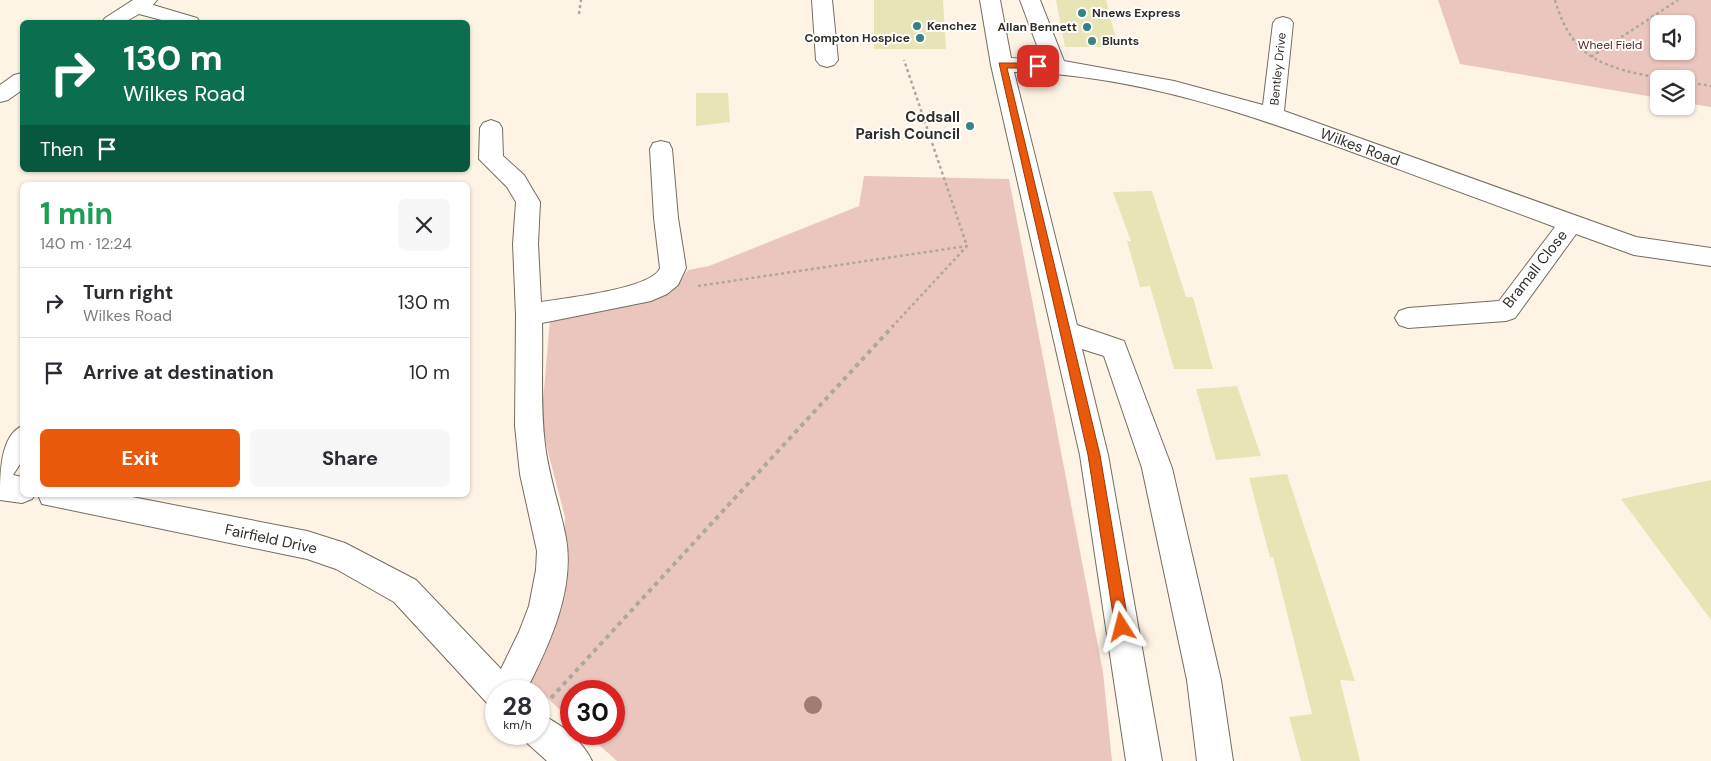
<!DOCTYPE html>
<meta charset="utf-8">
<style>
body{margin:0;font-family:"DM Sans",sans-serif;background:#f7f7f7;color:#2b2b33;height:100vh;display:flex;flex-direction:column;font-size:19px;white-space:nowrap}
*{box-sizing:border-box;margin:0}
p{font-size:16px;color:#7c7c81}
.icon{flex:none;width:28px;height:28px;fill:none;stroke:currentColor;stroke-width:2;stroke-linecap:round;stroke-linejoin:round}
.map{position:relative;flex:1;overflow:hidden}
.sheet{position:absolute;left:20px;top:182px;width:450px;height:315px;display:flex;flex-direction:column;background:#fff;border-radius:8px;box-shadow:0 1px 4px #0004}
.sheet>*{flex:none}
.guide{position:absolute;left:20px;top:20px;width:450px;height:152px;border-radius:8px;box-shadow:0 1px 4px #0004;background:#0b6e4f;color:#fff;overflow:hidden}
.tools{position:absolute;left:1650px;top:15px;display:grid;gap:10px}
.tools a{display:grid;place-items:center;width:45px;height:45px;border-radius:8px;background:#fff;box-shadow:0 1px 4px #0004;font-size:25px}
.speed{position:absolute;left:485px;top:680px;display:flex;gap:10px;font-size:25px;font-weight:700;text-align:center}
.speed>*{display:grid;place-content:center;width:65px;height:65px;border-radius:50%;background:#fff;box-shadow:0 1px 4px #0004;line-height:1}
.speed small{font-size:12px;font-weight:400}
.speed .limit{border:8px solid #d22;background:#fff;color:#111}
.pin{position:absolute;display:grid;place-items:center;width:42px;height:42px;color:#fff;margin:-21px;border-radius:10px;box-shadow:0 2px 8px #0006}
.me{position:absolute;width:55px;margin:-28px;rotate:351deg;stroke-linejoin:round;filter:drop-shadow(0 0 4px #0008)}
.turn{display:flex;align-items:center;gap:18px;height:105px;padding:0 20px;font-size:22px}
.turn .icon{width:65px;height:65px;stroke-width:2.5}
.turn b{display:block;font-size:35px;line-height:42px}
.then{display:flex;align-items:center;height:48px;padding:0 20px;background:#0003;gap:10px;font-size:19px}
.round{display:grid;place-items:center;flex:none;width:52px;height:52px;border-radius:8px;background:#f7f7f7}
.summary{display:flex;align-items:center;justify-content:space-between;height:85px;padding:0 20px}
h1{font-size:30px;font-weight:700;line-height:38px;color:#1e9e55}
.cta{display:flex;gap:10px;margin-top:auto;padding:10px 20px}
.cta a{flex:1;height:58px;border-radius:8px;background:#ea580c;color:#fff;font-size:20px;font-weight:700;line-height:58px;text-align:center}
.cta a+a{background:#f7f7f7;color:#2b2b33}
ul{padding:0;list-style:none}
li{display:flex;align-items:center;gap:15px;height:70px;padding:0 20px;border-top:1px solid #e1e1e2}
li div{flex:1}
li b{display:block;font-size:19px}
li em{font-style:normal}
.map>svg:first-child{display:block}
.green{fill:#ebc6bf;fill-rule:evenodd}
.building{fill:#e8e4b6}
.lines{fill:none;stroke-linecap:round;stroke-linejoin:round}
.minor-casing{stroke:#746c60;stroke-width:2}
.path-far1{stroke:#aea79c;stroke-width:2.5;stroke-dasharray:3 3;stroke-linecap:butt}
.path{stroke:#aea79c;stroke-width:4;stroke-dasharray:4.5 4.5;stroke-linecap:butt}
.minor{fill:#fff;fill-rule:evenodd}
.tree{fill:#a17c71}
.route{fill:#ea580c;stroke:#983908}
.poi-dot{fill:#398284;stroke:#fff;stroke-width:2}
.labels{text-anchor:middle;stroke-width:4;stroke-linejoin:round;paint-order:stroke}
.far-poi-label{font-size:12px;font-weight:bold;fill:#312e28;stroke:#fff;text-anchor:start}
.far-park-label{font-size:12px;fill:#551a11;stroke:#fff}
.far-street-label{font-size:12px;fill:#312e28;stroke:#fff}
.poi-label{font-size:15px;font-weight:bold;fill:#312e28;stroke:#fff;text-anchor:end}
.street-label{font-size:15px;fill:#312e28;stroke:#fff}
</style>
<div class="map">
<svg width="1711" height="761" viewBox="0 0 1711 761">
<rect width="100%" height="100%" fill="#fef4e6"/>
<!-- green -->
<g class="green">
<path d="M1438,0H1711V107L1686,103V79H1659V98L1460,64ZM1659,24H1686V51H1659Z"/>
<polygon points="864,176 1009,179 1103,672 1112,761 617,761 587,734 614,734 614,691 571,691 571,720 527,679 562,593 565,517 541,425 550,319 674,289 688,270 709,266 859,206"/>
</g>
<!-- building -->
<g class="building">
<polygon points="874,0 943,0 946,49 874,49"/>
<polygon points="1056,0 1106,0 1118,47 1065,47"/>
<polygon points="696,93 728,93 730,122 696,126"/>
<polygon points="1152,191 1186,297 1193,297 1213,369 1174,369 1150,286 1140,287 1127,241 1131,241 1113,192"/>
<polygon points="1237,386 1261,456 1216,460 1196,389"/>
<polygon points="1287,474 1355,681 1340,680 1360,761 1301,761 1289,717 1312,714 1273,557 1270,557 1249,478"/>
<polygon points="1711,480 1711,620 1621,499"/>
</g>
<g class="lines">
<!-- minor casing -->
<g class="minor-casing">
<g id="minor">
<polygon points="133,0 157,0 153,5 197,18 200,22 169,22 139,14 125,22 102,22 105,18"/>
<polygon points="812,0 832,0 838,60 834,65 827,67 820,65 816,60"/>
<path d="M980,0H1000L1011,58L1042,59L1020,0H1040L1064,61L1174,81L1263,105L1273,23L1276,19L1283,17L1290,19L1293,23L1284,111L1636,237L1711,248V266L1634,255L1576,234L1515,318L1506,321L1408,328L1399,325L1395,318L1399,311L1408,308L1499,301L1555,227C1491,203 1427,180 1363,156C1252,115 1134,74 1014,72L1077,325L1124,341L1172,468L1221,680L1233,761H1197L1187,680L1142,468L1104,356L1082,349L1108,455L1162,761H1126L1080,455L991,65Z"/>
<polygon points="22,73 22,90 8,100 0,102 0,85 14,75"/>
<path d="M491,120L499,123L502,128L503,156L524,175L540,202L538,244L541,302C565,298 652,289 660,268L654,218L650,149L653,143L661,141L669,143L672,149L678,218L686,268L678,285L667,294L651,301L542,323C543,364 540,405 545,445C549,477 560,507 566,538C575,591 549,645 526,691H496V707L487,703L394,602L336,569L307,559L42,504L38,495H122L307,531L345,543L416,580L501,669L519,632L529,606L536,570L537,551L520,474L515,426L516,315L513,244L516,202L507,187L479,159L480,128L483,123Z"/>
<path d="M22,426V461L13,475L22,477V495H35L32,499L22,503L0,500C0,474 0,436 22,426Z"/>
<path d="M539,714C559,722 583,741 592,761H547L527,743L523,734H539Z"/>
</g>
</g>
<!-- path-far1 -->
<g class="path-far1">
<path d="M1555,0C1573,62 1607,68 1665,79"/>
<polyline points="579,14 581,0"/>
<polyline points="1591,57 1678,0"/>
<polyline points="1686,82 1711,86"/>
<polyline points="698,286 967,246"/>
<polyline points="892,327 967,246 904,60"/>
</g>
<!-- path -->
<polyline class="path" points="551,698 893,326"/>
<!-- minor -->
<use href="#minor" class="minor"/>
</g>
<!-- trees -->
<circle class="tree" cx="813" cy="705" r="9"/>
<!-- route -->
<polygon class="route" points="999,63 1038,63 1042,66 1038,68 1007,68 1100,455 1129,627 1127,632 1122,634 1117,632 1115,627 1088,455"/>
<!-- markers -->
<g class="poi-dot">
<circle cx="1082" cy="13" r="5"/>
<circle cx="917" cy="26" r="5"/>
<circle cx="1087" cy="27" r="5"/>
<circle cx="920" cy="38" r="5"/>
<circle cx="1092" cy="41" r="5"/>
<circle cx="970" cy="126" r="5"/>
</g>
<g class="labels">
<!-- far-poi labels -->
<g class="far-poi-label">
<text x="1092" y="17">Nnews Express</text>
<text x="927" y="30">Kenchez</text>
<text x="1077" y="31" text-anchor="end">Allan Bennett</text>
<text x="910" y="42" text-anchor="end">Compton Hospice</text>
<text x="1102" y="45">Blunts</text>
</g>
<!-- far-park labels -->
<g class="far-park-label">
<text x="1610" y="49">Wheel Field</text>
</g>
<!-- far-street labels -->
<g class="far-street-label">
<text transform="translate(1278 69) rotate(-84)" y="4">Bentley Drive</text>
</g>
<!-- poi labels -->
<g class="poi-label">
<text x="960" y="122">Codsall<tspan x="960" dy="17">Parish Council</tspan></text>
</g>
<!-- street labels -->
<g class="street-label">
<text transform="translate(1360 147) rotate(20)" y="5">Wilkes Road</text>
<text transform="translate(1535 269) rotate(-52)" y="5">Bramall Close</text>
<text transform="translate(271 539) rotate(12)" y="5">Fairfield Drive</text>
</g>
</g>
</svg>
<div class="tools">
<a><svg class="icon" aria-label="sound" viewBox="0 0 24 24"><path d="M4 9h4l5-4v14l-5-4H4zM17 9q2 3 0 6"/></svg></a>
<a><svg class="icon" aria-label="layers" viewBox="0 0 24 24"><path d="M12 4l9 5-9 5-9-5zM3 14l9 5 9-5"/></svg></a>
</div>
<div class="speed"><div>28<small>km/h</small></div><div class="limit">30</div></div>
<div class="pin" style="left:1038px;top:66px;background:#d93025"><svg class="icon" aria-label="arrive" viewBox="0 0 24 24"><path d="M6 21V4h12l-3 4 3 4H6"/></svg></div>
<svg class="me" style="left:1122px;top:627px" viewBox="-20 -20 40 40"><path d="M0-17L14 15 0 8-14 15z" fill="#ea580c" stroke="#fff" stroke-width="4"/></svg>
<div class="guide">
<div class="turn"><svg class="icon" aria-label="right" viewBox="0 0 24 24"><path d="M7 20v-9h11M14 6l5 5-5 5"/></svg><div><b>130 m</b>Wilkes Road</div></div>
<div class="then">Then<svg class="icon" aria-label="arrive" viewBox="0 0 24 24"><path d="M6 21V4h12l-3 4 3 4H6"/></svg></div>
</div>
<section class="sheet">
<div class="summary"><div><h1>1 min</h1><p>140 m · 12:24</p></div><a class="round"><svg class="icon" aria-label="close" viewBox="0 0 24 24"><path d="M6 6l12 12M18 6L6 18"/></svg></a></div>
<ul>
<li><svg class="icon" aria-label="right" viewBox="0 0 24 24"><path d="M7 20v-9h11M14 6l5 5-5 5"/></svg><div><b>Turn right</b><p>Wilkes Road</p></div><em>130 m</em></li>
<li><svg class="icon" aria-label="arrive" viewBox="0 0 24 24"><path d="M6 21V4h12l-3 4 3 4H6"/></svg><div><b>Arrive at destination</b></div><em>10 m</em></li>
</ul>
<div class="cta"><a>Exit</a><a>Share</a></div>
</section>
</div>
